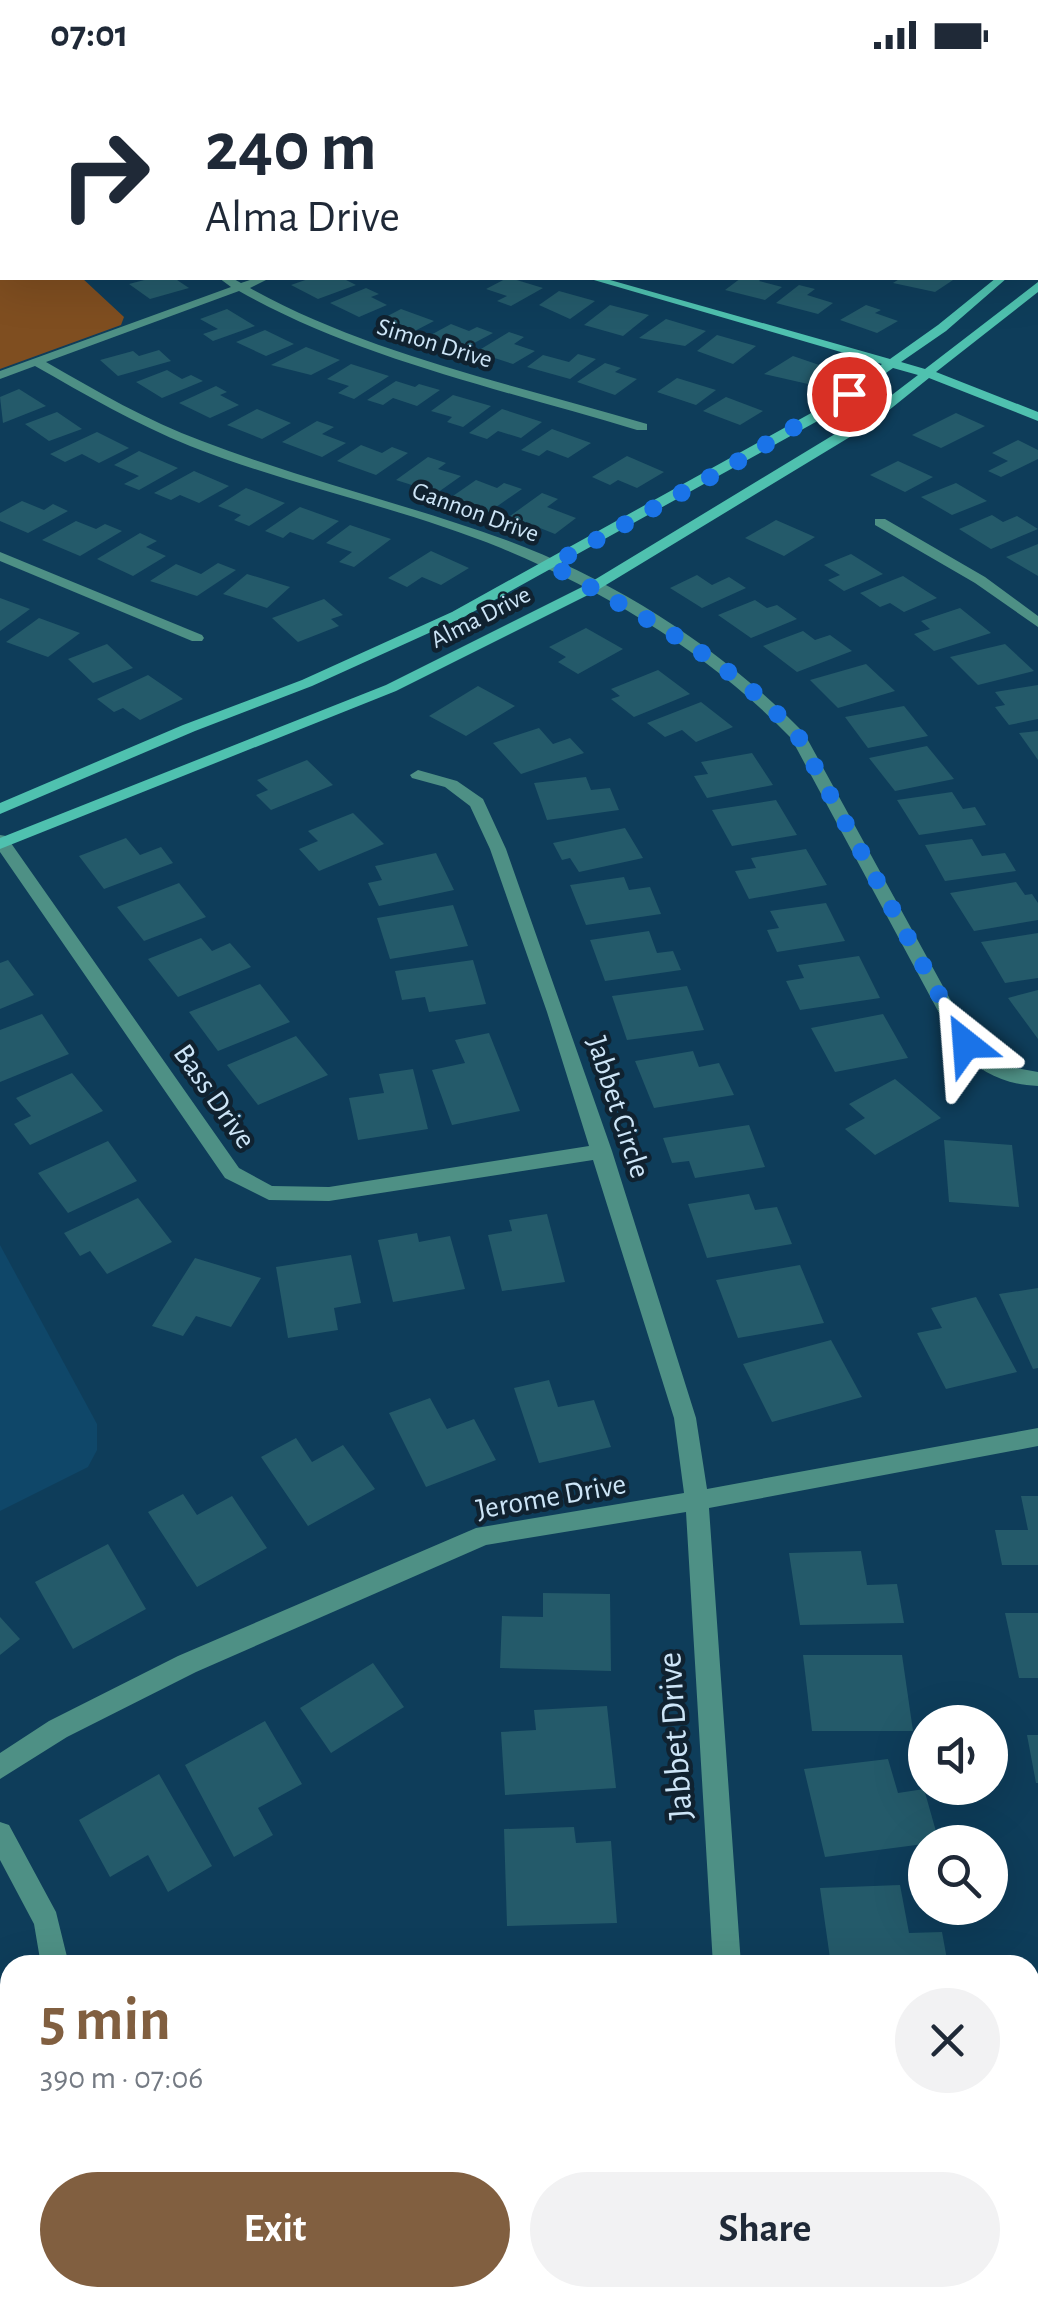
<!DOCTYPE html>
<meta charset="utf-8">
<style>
body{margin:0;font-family:"Alegreya Sans",sans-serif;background:#f2f2f3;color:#1f2937;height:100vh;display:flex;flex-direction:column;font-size:38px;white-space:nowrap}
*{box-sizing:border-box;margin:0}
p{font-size:32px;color:#747a83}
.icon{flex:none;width:55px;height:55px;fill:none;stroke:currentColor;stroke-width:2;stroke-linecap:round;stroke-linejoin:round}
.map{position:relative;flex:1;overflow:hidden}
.drawer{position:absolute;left:0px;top:1885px;width:1040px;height:352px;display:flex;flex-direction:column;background:#fff;border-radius:30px 30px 0 0;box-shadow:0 10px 40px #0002}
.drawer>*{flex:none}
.guide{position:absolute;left:0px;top:0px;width:1040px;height:210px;box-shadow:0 10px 40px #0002;background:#fff;color:#1f2937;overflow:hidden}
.buttons{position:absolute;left:908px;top:1635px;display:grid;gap:20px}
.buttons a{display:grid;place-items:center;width:100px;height:100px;border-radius:50%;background:#fff;box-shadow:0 10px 40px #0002;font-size:50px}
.pin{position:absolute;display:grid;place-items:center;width:85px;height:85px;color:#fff;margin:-42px;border:5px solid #fff;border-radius:50%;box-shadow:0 2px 10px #0007}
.me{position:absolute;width:110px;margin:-55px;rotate:332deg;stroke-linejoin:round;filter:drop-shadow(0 0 8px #0008)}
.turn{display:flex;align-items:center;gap:35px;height:210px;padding:0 40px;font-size:45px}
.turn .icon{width:130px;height:130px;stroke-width:2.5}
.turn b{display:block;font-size:70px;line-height:85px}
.round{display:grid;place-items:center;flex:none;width:105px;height:105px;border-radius:52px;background:#f2f2f3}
.headline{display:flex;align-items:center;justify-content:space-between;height:170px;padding:0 40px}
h1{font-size:60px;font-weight:700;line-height:75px;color:#815f40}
.primary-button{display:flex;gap:20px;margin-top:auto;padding:20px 40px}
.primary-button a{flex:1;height:115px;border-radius:60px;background:#815f40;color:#fff;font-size:40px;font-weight:700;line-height:115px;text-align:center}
.primary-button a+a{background:#f2f2f3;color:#1f2937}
.status{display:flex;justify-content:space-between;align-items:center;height:70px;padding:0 50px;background:#fff;direction:ltr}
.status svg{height:28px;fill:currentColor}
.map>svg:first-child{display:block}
.built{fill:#0f4769}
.green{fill:#7f4e20}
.building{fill:#245a6a}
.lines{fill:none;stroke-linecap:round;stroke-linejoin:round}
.street{fill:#4e9085;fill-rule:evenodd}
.secondary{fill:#4fc1af;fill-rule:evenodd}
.route{stroke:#1a73e8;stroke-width:18;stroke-dasharray:0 32.4}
.labels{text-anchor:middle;stroke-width:9;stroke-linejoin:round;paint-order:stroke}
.far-street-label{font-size:25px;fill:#cde5f7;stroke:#102230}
.street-label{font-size:30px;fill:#cde5f7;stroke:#102230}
.near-street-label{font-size:35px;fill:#cde5f7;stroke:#102230}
</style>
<div class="status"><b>07:01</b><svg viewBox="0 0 49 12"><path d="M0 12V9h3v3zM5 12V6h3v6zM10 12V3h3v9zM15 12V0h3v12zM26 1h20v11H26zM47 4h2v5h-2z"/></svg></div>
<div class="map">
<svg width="1038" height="2237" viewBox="0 0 1038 2237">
<rect width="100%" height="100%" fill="#0e3d5a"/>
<!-- built -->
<polygon class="built" points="0,1175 97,1354 97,1380 88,1397 0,1441"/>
<!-- green -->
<polygon class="green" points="0,114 2,208 82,208 124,247 121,255 0,299"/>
<!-- building -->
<g class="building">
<polygon points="152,208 174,208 189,218 150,229 129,214"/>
<polygon points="311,208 342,208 356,215 318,229 291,215"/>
<polygon points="507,208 510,208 543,218 511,236 497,231 507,226 486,219"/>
<polygon points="741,208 762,208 759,211 782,217 765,230 725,220"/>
<polygon points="901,208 956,208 935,222 893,213"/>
<polygon points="799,215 815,219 807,225 833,233 818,244 776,233"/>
<polygon points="366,218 379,224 371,227 387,235 359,247 330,233"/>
<polygon points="559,221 595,231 570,249 539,235"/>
<polygon points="610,235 649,245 623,266 584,255"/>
<polygon points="866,235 881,240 875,243 898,251 877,263 840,250"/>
<polygon points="227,239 255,256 213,271 203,264 218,259 200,249"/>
<polygon points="401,239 434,251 409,264 376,252"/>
<polygon points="666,249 706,261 685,276 639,268"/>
<polygon points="451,254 469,261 477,257 493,263 461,280 427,267"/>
<polygon points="265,260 294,274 266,286 236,272"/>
<polygon points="509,262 524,267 514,274 535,281 513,294 476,282"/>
<polygon points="717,265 756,276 733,294 697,281"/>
<polygon points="306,277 340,290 311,305 271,295"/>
<polygon points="159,280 171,291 118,306 100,290 133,281 139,286"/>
<polygon points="578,284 596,289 570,309 527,297 543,285 569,292"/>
<polygon points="793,286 831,299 808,314 764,304"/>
<polygon points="605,293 621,298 615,302 637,309 615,325 577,312"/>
<polygon points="351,294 389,306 354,329 338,323 349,316 327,309"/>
<polygon points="167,300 182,309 191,305 203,311 162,328 136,312"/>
<polygon points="677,308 716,320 696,335 657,322"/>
<polygon points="396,311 415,317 419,314 440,320 417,336 393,328 383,335 367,330"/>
<polygon points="216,316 227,322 220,325 239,335 210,348 179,333"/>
<polygon points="19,319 46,336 3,353 0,327"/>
<polygon points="453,325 491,336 463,357 447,352 452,347 431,341"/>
<polygon points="726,327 763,341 740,355 703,341"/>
<polygon points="257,339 291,353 262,369 227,355"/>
<polygon points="502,339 542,352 521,368 498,361 487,369 469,363"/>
<polygon points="57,342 82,359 49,371 25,354"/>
<polygon points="956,343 985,356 941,378 912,365"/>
<polygon points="317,351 334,357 322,364 346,373 322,387 282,372"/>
<polygon points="552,359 591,373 568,388 547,380 539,386 521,380"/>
<polygon points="97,362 129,378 99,393 82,384 65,392 50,384"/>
<polygon points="1018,370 1038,380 1038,389 1001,407 988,401 1008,391 992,383"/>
<polygon points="361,375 382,383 392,377 408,383 376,405 337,391"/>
<polygon points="139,381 178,398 139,420 124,414 139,406 114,395"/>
<polygon points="627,386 664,402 637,418 618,410 610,415 592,407"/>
<polygon points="428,387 446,393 438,399 461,406 437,423 396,410"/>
<polygon points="898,391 933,407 905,422 870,405"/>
<polygon points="194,401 229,416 199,433 180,425 171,430 154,423"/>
<polygon points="476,410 497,418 504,413 522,419 489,442 450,428"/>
<polygon points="956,413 987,431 952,445 921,427"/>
<polygon points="246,418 285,433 249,456 234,450 241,445 218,436"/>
<polygon points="542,423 558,429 547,437 576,448 555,464 510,446"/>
<polygon points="22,431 44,440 53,434 68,441 28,463 0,451 0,443"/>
<polygon points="300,437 339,451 313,470 290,462 283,468 265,461"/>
<polygon points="992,445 1003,452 1017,446 1038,459 991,479 959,459"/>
<polygon points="776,450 815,467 784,486 745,468"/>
<polygon points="76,451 96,459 105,454 122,461 80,486 42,470"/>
<polygon points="350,455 391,469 354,497 339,492 352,482 326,473"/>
<polygon points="140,463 157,471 146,477 166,486 133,506 97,489"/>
<polygon points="1038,474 1038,506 1006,487"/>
<polygon points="431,481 469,498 441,515 422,507 407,517 388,508"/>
<polygon points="851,484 883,504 844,521 828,510 840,505 824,495"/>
<polygon points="218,493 236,500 197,526 150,511 176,494 201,504"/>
<polygon points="247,504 290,517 267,538 223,524"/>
<polygon points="697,505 712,515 729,507 746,518 702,538 670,518"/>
<polygon points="903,506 937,528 904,542 890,533 880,537 860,523"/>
<polygon points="0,528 30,539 0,561"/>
<polygon points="324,529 343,545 331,549 339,556 298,572 272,548"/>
<polygon points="755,530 767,538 777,535 797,549 751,568 718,545"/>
<polygon points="960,538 991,563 934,581 914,564 930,559 921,551"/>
<polygon points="39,548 80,563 48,587 6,572"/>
<polygon points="586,558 623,579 578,604 558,592 566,587 549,577"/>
<polygon points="803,561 815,570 830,565 852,581 797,602 763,576"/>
<polygon points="107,574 133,598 93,613 68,589"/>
<polygon points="1005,574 1034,601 978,615 950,587"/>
<polygon points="866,594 895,621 838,638 810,610"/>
<polygon points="658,600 690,624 634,647 611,629 620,626 611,619"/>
<polygon points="148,605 183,629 140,650 123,638 114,642 97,629"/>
<polygon points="1038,615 1038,649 1009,655 995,637 1005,635 995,622"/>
<polygon points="478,616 515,636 466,666 429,646"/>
<polygon points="701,632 733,657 696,672 682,660 665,667 647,653"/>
<polygon points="904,636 928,666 868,678 845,647"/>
<polygon points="539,658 553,674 570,668 584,683 521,704 493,673"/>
<polygon points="1038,661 1038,690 1019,663"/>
<polygon points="927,676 954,709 895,721 869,688"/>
<polygon points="752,683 773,715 707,728 694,706 708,704 701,692"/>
<polygon points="307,690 333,715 271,740 256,725 268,720 257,710"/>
<polygon points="586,707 591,720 610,718 619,740 547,750 534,713"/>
<polygon points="952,722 963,739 975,737 986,755 919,765 897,730"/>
<polygon points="776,730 797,765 732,776 712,740"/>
<polygon points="353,743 384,774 319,801 299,779 318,771 308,761"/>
<polygon points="625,758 643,788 579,802 570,788 562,790 553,773"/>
<polygon points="126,768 140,785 161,777 173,793 104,819 79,786"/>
<polygon points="972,769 982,786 1005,783 1016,801 945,811 925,775"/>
<polygon points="806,779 827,815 749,829 735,801 756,798 751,788"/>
<polygon points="436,783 454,820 379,836 368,813 382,810 375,796"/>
<polygon points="624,807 629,820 650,817 661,844 586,855 570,815"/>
<polygon points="1016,812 1025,825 1032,824 1038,833 1038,850 974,861 950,823"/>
<polygon points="179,813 206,847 144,871 117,837"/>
<polygon points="826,833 845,871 777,882 767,860 779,858 770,841"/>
<polygon points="453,835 468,876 390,889 377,848"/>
<polygon points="649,861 657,883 673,881 681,900 605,911 590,870"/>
<polygon points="1038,863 1038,908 1005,913 981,872"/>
<polygon points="201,868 212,881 230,873 251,897 178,927 148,889"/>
<polygon points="859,886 880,928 800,940 786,911 804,908 798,895"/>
<polygon points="8,890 34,925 0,939 0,893"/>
<polygon points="473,890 486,934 429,942 425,927 402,930 395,901"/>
<polygon points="260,914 290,952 218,981 189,942"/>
<polygon points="687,916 704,960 627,970 612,926"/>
<polygon points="1038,920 1038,969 1008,928"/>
<polygon points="42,944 69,984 0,1012 0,960"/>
<polygon points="883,944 908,988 835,1002 811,958"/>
<polygon points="489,963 520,1041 452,1055 432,1000 465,993 455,970"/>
<polygon points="296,966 328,1005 258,1035 227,995"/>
<polygon points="693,981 699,997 719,993 734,1025 654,1038 635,991"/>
<polygon points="413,999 428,1059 358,1070 349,1028 384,1023 379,1004"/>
<polygon points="72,1003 103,1041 30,1075 14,1054 31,1046 16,1028"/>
<polygon points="895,1009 941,1048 875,1085 845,1059 865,1048 849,1034"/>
<polygon points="749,1055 765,1097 695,1108 689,1091 672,1093 663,1068"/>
<polygon points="944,1070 1012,1075 1019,1137 949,1132"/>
<polygon points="108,1071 137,1111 68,1143 38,1103"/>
<polygon points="749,1124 755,1140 777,1137 792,1174 707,1188 688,1134"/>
<polygon points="138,1128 172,1172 107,1204 90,1181 80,1186 64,1163"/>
<polygon points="547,1144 565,1212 502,1221 488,1165 512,1161 509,1150"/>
<polygon points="417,1163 419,1172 450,1166 465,1219 393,1232 378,1170"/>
<polygon points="351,1185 361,1233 334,1238 338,1260 288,1268 276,1197"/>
<polygon points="195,1188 261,1208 231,1257 196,1246 183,1266 152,1256"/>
<polygon points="800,1195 824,1253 738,1268 716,1210"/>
<polygon points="1038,1218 1038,1298 1033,1299 999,1224"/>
<polygon points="976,1227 1017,1302 946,1319 917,1263 942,1258 931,1238"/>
<polygon points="831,1270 862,1327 772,1352 743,1294"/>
<polygon points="549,1310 558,1337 594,1330 611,1377 539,1393 514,1318"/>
<polygon points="430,1328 447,1359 474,1349 496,1390 426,1417 389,1343"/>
<polygon points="296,1368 312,1392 343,1375 375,1419 308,1456 261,1387"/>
<polygon points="183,1424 197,1445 232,1426 267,1478 197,1517 148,1442"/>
<polygon points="1021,1426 1038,1426 1038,1495 1002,1495 995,1460 1028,1460"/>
<polygon points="108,1474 146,1539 73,1579 35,1512"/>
<polygon points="861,1481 867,1515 897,1514 904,1553 800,1555 789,1483"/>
<polygon points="543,1523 610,1524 611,1601 500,1598 502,1546 543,1547"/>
<polygon points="1005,1543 1038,1543 1038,1608 1019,1608"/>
<polygon points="0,1547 20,1569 0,1585"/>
<polygon points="803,1585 902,1585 913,1661 812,1661"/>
<polygon points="373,1593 404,1637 331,1683 300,1638"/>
<polygon points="607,1636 616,1718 505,1725 501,1662 536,1660 534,1640"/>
<polygon points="265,1651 302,1714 258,1738 273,1765 234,1787 185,1695"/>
<polygon points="1027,1665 1038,1665 1038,1713 1036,1713"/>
<polygon points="888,1689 898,1723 924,1719 939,1772 825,1787 804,1699"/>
<polygon points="159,1704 212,1796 168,1822 148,1785 110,1807 79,1750"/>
<polygon points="574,1757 576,1773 611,1771 617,1853 507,1856 504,1759"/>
<polygon points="900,1815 909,1863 942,1862 948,1895 831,1895 820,1818"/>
<polygon points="499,2228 627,2228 628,2237 499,2237"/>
<polygon points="862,2228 991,2228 992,2237 863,2237"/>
</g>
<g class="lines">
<!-- street -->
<g class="street">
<rect x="158" y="0" width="10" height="2"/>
<polygon points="574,0 584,0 586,2 576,2"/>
<polygon points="765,0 775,0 776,2 766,2"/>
<rect x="0" y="107" width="2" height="6"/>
<path d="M219,208H232L241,213L256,208H270L250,218C368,284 516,315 647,354V360H637C505,320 359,289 239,221L46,292C97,321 147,351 202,371C301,409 406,434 506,470C617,511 721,578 804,663L973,971L1005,996L1038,1002V1016C1006,1015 981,1003 959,980L791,668C710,584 609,523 501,478C400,437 291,416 190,376C136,354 86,325 35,296L0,309V301L231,217Z"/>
<polygon points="875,449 885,449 985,507 1038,546 1038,557 975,513 875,455"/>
<polygon points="0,482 202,565 204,568 202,571 192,571 0,491"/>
<polygon points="418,700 457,711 483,729 506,779 612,1081 696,1348 707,1419 1038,1358 1038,1376 709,1438 741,1895 713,1895 686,1442 486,1475 196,1602 67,1667 0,1709 0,1683 49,1651 178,1586 476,1458 684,1423 674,1348 593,1090 329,1131 269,1130 225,1108 0,782 0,765 6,766 239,1098 272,1116 329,1117 589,1076 547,942 490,779 470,736 445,717 412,708 410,705"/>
<polygon points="0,1752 9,1755 56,1842 69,1895 41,1895 34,1854 0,1790"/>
<rect x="79" y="2228" width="30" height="9"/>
<polygon points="733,2228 763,2228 764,2237 734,2237"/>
</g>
<!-- secondary -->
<g class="secondary">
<polygon points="366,0 376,0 377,2 367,2"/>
<polygon points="587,208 603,208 890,289 938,255 996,208 1007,208 946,261 901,292 925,299 1038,212 1038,222 936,302 1038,342 1038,351 929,308 873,353 596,521 396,621 0,779 0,768 386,615 586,515 863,347 918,305 893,298 823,348 462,548 312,616 195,661 0,744 0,733 183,655 302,610 452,542 813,342 882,294"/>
</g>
</g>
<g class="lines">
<!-- route -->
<path class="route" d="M849,324L732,395L551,495C641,547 729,587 798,666L966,974"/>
</g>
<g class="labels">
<!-- far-street labels -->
<g class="far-street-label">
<text transform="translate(435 272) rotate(17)" y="9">Simon Drive</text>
<text transform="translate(476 441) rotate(20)" y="9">Gannon Drive</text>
<text transform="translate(480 546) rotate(-27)" y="9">Alma Drive</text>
</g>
<!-- street labels -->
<g class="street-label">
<text transform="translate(215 1026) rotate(55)" y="10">Bass Drive</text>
<text transform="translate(619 1037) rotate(72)" y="10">Jabbet Circle</text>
<text transform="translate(551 1426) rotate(-10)" y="10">Jerome Drive</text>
</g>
<!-- near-street labels -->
<g class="near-street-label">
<text transform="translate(674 1666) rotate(-94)" y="12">Jabbet Drive</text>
</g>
</g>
</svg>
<div class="buttons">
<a><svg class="icon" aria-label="sound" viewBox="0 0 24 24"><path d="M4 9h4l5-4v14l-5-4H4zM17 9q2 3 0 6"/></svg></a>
<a><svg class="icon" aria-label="search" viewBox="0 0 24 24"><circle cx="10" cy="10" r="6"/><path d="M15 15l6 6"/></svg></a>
</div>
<div class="pin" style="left:849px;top:324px;background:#d93025"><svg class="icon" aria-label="arrive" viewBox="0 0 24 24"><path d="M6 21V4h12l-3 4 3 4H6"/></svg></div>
<svg class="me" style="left:966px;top:974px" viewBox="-20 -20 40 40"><path d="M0-17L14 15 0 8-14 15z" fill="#1a73e8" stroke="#fff" stroke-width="4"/></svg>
<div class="guide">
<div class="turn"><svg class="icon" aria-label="right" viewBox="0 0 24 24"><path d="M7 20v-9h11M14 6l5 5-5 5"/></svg><div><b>240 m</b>Alma Drive</div></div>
</div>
<section class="drawer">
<div class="headline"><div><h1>5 min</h1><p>390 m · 07:06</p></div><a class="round"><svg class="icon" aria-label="close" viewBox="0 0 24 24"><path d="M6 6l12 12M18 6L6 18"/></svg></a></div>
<div class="primary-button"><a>Exit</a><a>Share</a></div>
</section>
</div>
